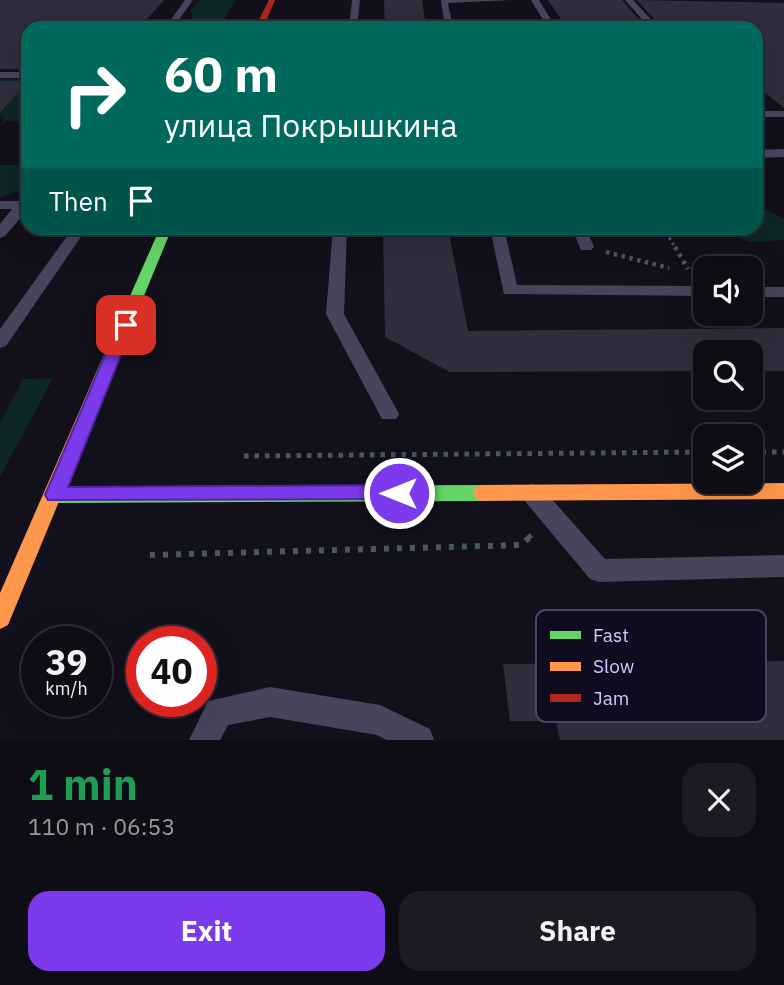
<!DOCTYPE html>
<meta charset="utf-8">
<style>
body{margin:0;font-family:"IBM Plex Sans",sans-serif;background:#1c1a22;color:#f1f3f6;height:100vh;display:flex;flex-direction:column;font-size:26px;white-space:nowrap}
*{box-sizing:border-box;margin:0}
p{font-size:23px;color:#9b9ba0}
.icon{flex:none;width:38px;height:38px;fill:none;stroke:currentColor;stroke-width:2;stroke-linecap:round;stroke-linejoin:round}
.map{position:relative;height:740px;overflow:hidden}
.side{display:flex;flex-direction:column;background:#0e0c14;flex:1}
.side>*{flex:none}
.banner{position:absolute;left:21px;top:21px;width:742px;height:214px;border-radius:21px;box-shadow:0 7px 28px #0002,0 0 0 2px #2e2c34;background:#00695c;color:#fff;overflow:hidden}
.fabs{position:absolute;left:693px;top:256px;display:grid;gap:14px}
.fabs a{display:grid;place-items:center;width:70px;height:70px;border-radius:14px;background:#0e0c14;box-shadow:0 7px 28px #0002,0 0 0 2px #2e2c34;font-size:35px}
.speed{position:absolute;left:21px;top:626px;display:flex;gap:14px;font-size:35px;font-weight:700;text-align:center}
.speed>*{display:grid;place-content:center;width:91px;height:91px;border-radius:50%;background:#0e0c14;box-shadow:0 7px 28px #0002,0 0 0 2px #2e2c34;line-height:1}
.speed small{font-size:18px;font-weight:400}
.speed .limit{border:10px solid #d22;background:#fff;color:#111}
.pin{position:absolute;display:grid;place-items:center;width:60px;height:60px;color:#fff;margin:-30px;border-radius:14px;box-shadow:0 4px 10px #0006}
.me{position:absolute;width:77px;margin:-38px;rotate:270deg;stroke-linejoin:round;filter:drop-shadow(0 0 5px #0008)}
.turn{display:flex;align-items:center;gap:24px;height:147px;padding:0 28px;font-size:32px}
.turn .icon{width:91px;height:91px;stroke-width:2.5}
.turn b{display:block;font-size:49px;line-height:60px}
.then{display:flex;align-items:center;height:66px;padding:0 28px;background:#0003;gap:14px;font-size:26px}
.round{display:grid;place-items:center;flex:none;width:74px;height:74px;border-radius:21px;background:#1c1a22}
.head{display:flex;align-items:center;justify-content:space-between;height:119px;padding:0 28px}
h1{font-size:42px;font-weight:800;line-height:52px;color:#1e9e55}
.button{display:flex;gap:14px;margin-top:auto;padding:14px 28px}
.button a{flex:1;height:80px;border-radius:21px;background:#7c3aed;color:#fff;font-size:28px;font-weight:800;line-height:80px;text-align:center}
.button a+a{background:#1c1a22;color:#f1f3f6}
.map>svg:first-child{display:block}
.green{fill:#0f2626}
.building{fill:#302e3e}
.lines{fill:none;stroke-linecap:round;stroke-linejoin:round}
.path-far3{stroke:#485764;stroke-width:3.5;stroke-dasharray:2.5 3.5;stroke-linecap:butt}
.path-far2{stroke:#485764;stroke-width:4.5;stroke-dasharray:3.5 4.5;stroke-linecap:butt}
.path-far1{stroke:#485764;stroke-width:5;stroke-dasharray:4.5 6;stroke-linecap:butt}
.path{stroke:#485764;stroke-width:6;stroke-dasharray:5 8;stroke-linecap:butt}
.lane{fill:#46455c;fill-rule:evenodd}
.fast{fill:#63d668;fill-rule:evenodd}
.slow{fill:#ff974d;fill-rule:evenodd}
.jam{fill:#b3261e;fill-rule:evenodd}
.route{fill:#7c3aed;stroke:#51269a;stroke-width:2}
.key{fill:#0f0c1f;stroke:#494562;stroke-width:2}
.key-label{font-size:19px;fill:#d0cbff}
</style>
<div class="map">
<svg width="784" height="740" viewBox="0 0 784 740">
<rect width="100%" height="100%" fill="#12101b"/>
<!-- green -->
<g class="green">
<polygon points="199,0 236,0 219,28 185,28 192,20 191,10"/>
<polygon points="0,79 28,79 28,122 6,121 0,126 4,117 0,116 0,113 7,106 0,105"/>
<polygon points="0,165 28,165 28,187 0,198"/>
<polygon points="756,205 784,219 784,240 749,242 714,228 756,228"/>
<polygon points="53,378 0,477 0,423 23,379"/>
</g>
<!-- building -->
<g class="building">
<polygon points="0,0 164,0 139,28 28,28 28,69 0,69"/>
<polygon points="384,0 422,0 426,28 385,28"/>
<polygon points="548,0 622,0 646,28 567,28"/>
<polygon points="637,0 784,3 784,108 756,85 756,28 662,28"/>
<polygon points="0,81 28,81 0,113"/>
<polygon points="383,228 448,228 468,331 784,328 784,371 751,371 751,352 705,352 705,371 450,372 385,337"/>
<polygon points="784,661 784,740 560,740 556,721 510,721 503,664"/>
</g>
<g class="lines">
<!-- path-far3 -->
<g class="path-far3">
<polyline points="645,228 647,232 666,232 676,249"/>
<polyline points="667,232 685,232 682,228"/>
</g>
<!-- path-far2 -->
<g class="path-far2">
<polyline points="675,247 688,269"/>
<polyline points="606,252 669,268"/>
</g>
<!-- path-far1 -->
<g class="path-far1">
<polyline points="751,452 784,452"/>
<polyline points="244,456 705,452"/>
<polyline points="528,538 533,534"/>
</g>
<!-- path -->
<polyline class="path" points="150,555 521,545 530,537"/>
<!-- lane -->
<g class="lane">
<polygon points="185,0 193,0 173,28 165,28"/>
<polygon points="352,0 360,0 357,28 349,28"/>
<polygon points="441,0 512,0 448,3 453,28 445,28"/>
<polygon points="531,0 539,0 556,28 548,28"/>
<polygon points="625,0 633,0 659,28 650,28"/>
<rect x="0" y="72" width="28" height="6"/>
<rect x="756" y="111" width="28" height="6"/>
<polygon points="784,149 784,157 756,158 756,150"/>
<polygon points="28,196 28,209 5,236 0,238 0,224 12,209 0,209 0,201 20,201"/>
<polygon points="73,228 87,228 6,346 0,348 0,329"/>
<polygon points="333,228 347,228 344,314 399,414 396,419 382,419 326,314"/>
<polygon points="490,228 504,228 517,285 705,286 705,296 504,294"/>
<polygon points="572,228 586,228 594,247 591,250 581,250"/>
<rect x="751" y="287" width="33" height="10"/>
<polygon points="532,484 540,486 605,559 784,555 784,577 599,582 590,579 524,500 520,493 524,486"/>
<polygon points="270,687 380,705 430,729 434,740 387,740 377,735 270,717 228,725 220,740 189,740 208,701"/>
</g>
<!-- fast -->
<g class="fast">
<polygon points="160,228 172,228 112,373 110,377 98,377 96,373"/>
<polygon points="482,485 489,488 491,493 489,498 482,501 55,503 48,500 46,495 48,490 55,487"/>
</g>
<!-- slow -->
<g class="slow">
<polygon points="104,368 112,373 8,625 0,629 0,593 96,373"/>
<polygon points="784,483 784,499 482,501 475,498 473,493 475,488 482,485"/>
</g>
<!-- jam -->
<polygon class="jam" points="269,0 275,0 263,28 255,28"/>
</g>
<!-- route -->
<polygon class="route" points="126,320 133,325 68,487 399,485 405,488 408,493 405,499 48,500 45,495 118,325"/>
<!-- legend -->
<rect x="536" y="610" width="230" height="112" rx="10" class="key"/>
<rect x="550" y="631" width="31" height="8" fill="#63d668"/>
<rect x="550" y="662" width="31" height="9" fill="#ff974d"/>
<rect x="550" y="694" width="31" height="8" fill="#b3261e"/>
<g class="key-label">
<text x="593" y="642">Fast</text>
<text x="593" y="673">Slow</text>
<text x="593" y="705">Jam</text>
</g>
</svg>
<div class="fabs">
<a><svg class="icon" aria-label="sound" viewBox="0 0 24 24"><path d="M4 9h4l5-4v14l-5-4H4zM17 9q2 3 0 6"/></svg></a>
<a><svg class="icon" aria-label="search" viewBox="0 0 24 24"><circle cx="10" cy="10" r="6"/><path d="M15 15l6 6"/></svg></a>
<a><svg class="icon" aria-label="layers" viewBox="0 0 24 24"><path d="M12 4l9 5-9 5-9-5zM3 14l9 5 9-5"/></svg></a>
</div>
<div class="speed"><div>39<small>km/h</small></div><div class="limit">40</div></div>
<div class="pin" style="left:126px;top:325px;background:#d93025"><svg class="icon" aria-label="arrive" viewBox="0 0 24 24"><path d="M6 21V4h12l-3 4 3 4H6"/></svg></div>
<svg class="me" style="left:399px;top:493px" viewBox="-20 -20 40 40"><circle r="17" fill="#7c3aed" stroke="#fff" stroke-width="3"/><path d="M0-11L8 9 0 5-8 9z" fill="#fff"/></svg>
<div class="banner">
<div class="turn"><svg class="icon" aria-label="right" viewBox="0 0 24 24"><path d="M7 20v-9h11M14 6l5 5-5 5"/></svg><div><b>60 m</b>улица Покрышкина</div></div>
<div class="then">Then<svg class="icon" aria-label="arrive" viewBox="0 0 24 24"><path d="M6 21V4h12l-3 4 3 4H6"/></svg></div>
</div>
</div>
<section class="side">
<div class="head"><div><h1>1 min</h1><p>110 m · 06:53</p></div><a class="round"><svg class="icon" aria-label="close" viewBox="0 0 24 24"><path d="M6 6l12 12M18 6L6 18"/></svg></a></div>
<div class="button"><a>Exit</a><a>Share</a></div>
</section>
